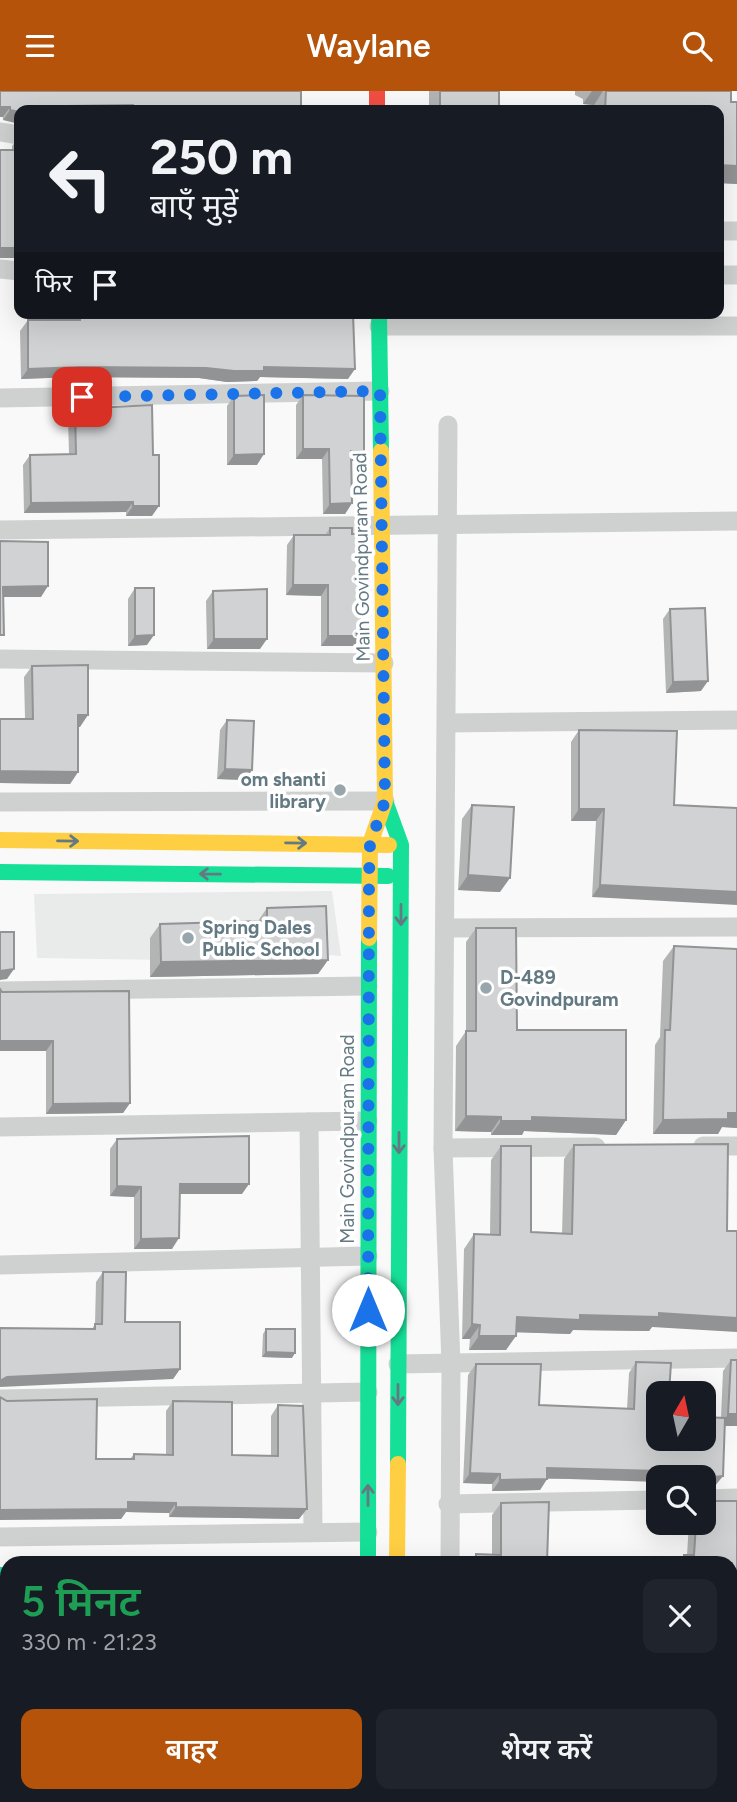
<!DOCTYPE html>
<html lang="hi">
<meta charset="utf-8">
<style>
body{margin:0;font-family:Figtree,"Noto Sans Devanagari",sans-serif;background:#20242c;color:#f1f3f6;height:100vh;display:flex;flex-direction:column;font-size:26px;white-space:nowrap}
*{box-sizing:border-box;margin:0}
p{font-size:23px;color:#9ea1a6}
.icon{flex:none;width:38px;height:38px;fill:none;stroke:currentColor;stroke-width:2;stroke-linecap:round;stroke-linejoin:round}
.map{position:relative;flex:1;overflow:hidden}
.details{position:absolute;left:0px;top:1465px;width:738px;height:247px;display:flex;flex-direction:column;background:#171b24;border-radius:21px 21px 0 0;box-shadow:0 7px 28px #0002}
.details>*{flex:none}
.guide{position:absolute;left:14px;top:14px;width:710px;height:214px;border-radius:14px;box-shadow:0 7px 28px #0002;background:#171b24;color:#f1f3f6;overflow:hidden}
.needle{width:46px;rotate:9deg}
.buttons{position:absolute;left:646px;top:1290px;display:grid;gap:14px}
.buttons a{display:grid;place-items:center;width:70px;height:70px;border-radius:14px;background:#171b24;box-shadow:0 7px 28px #0002;font-size:35px}
.pin{position:absolute;display:grid;place-items:center;width:60px;height:60px;color:#fff;margin:-30px;border-radius:14px;box-shadow:0 4px 10px #0006}
.me{position:absolute;width:77px;margin:-38px;rotate:0deg;stroke-linejoin:round;filter:drop-shadow(0 0 5px #0008)}
.turn{display:flex;align-items:center;gap:24px;height:147px;padding:0 21px;font-size:32px}
.turn .icon{width:91px;height:91px;stroke-width:2.5}
.turn b{display:block;font-size:49px;line-height:60px}
.then{display:flex;align-items:center;height:66px;padding:0 21px;background:#0003;gap:14px;font-size:26px}
.round{display:grid;place-items:center;flex:none;width:74px;height:74px;border-radius:14px;background:#20242c}
.head{display:flex;align-items:center;justify-content:space-between;height:119px;padding:0 21px}
h1{font-size:42px;font-weight:600;line-height:52px;color:#1e9e55}
.action{display:flex;gap:14px;margin-top:auto;padding:14px 21px}
.action a{flex:1;height:80px;border-radius:14px;background:#b45309;color:#fff;font-size:28px;font-weight:600;line-height:80px;text-align:center}
.action a+a{background:#20242c;color:#f1f3f6}
header{display:flex;justify-content:space-between;align-items:center;height:91px;padding:0 21px;background:#b45309;color:#fff;font-size:32px;font-weight:600}
.map>svg:first-child{display:block}
.built{fill:#e9eaea}
.lines{fill:none;stroke-linecap:round;stroke-linejoin:round}
.street{stroke:#cfd1d1;stroke-width:19}
.fast{stroke:#16e098;stroke-width:16}
.slow{stroke:#ffcf43;stroke-width:16}
.jam{stroke:#f24e42;stroke-width:16}
.wall{fill:#b3b5b5}
.shaded-wall{fill:#929394}
.building{fill:#d0d2d3;stroke:#929394;stroke-width:2}
.oneway{stroke:#647a83}
.route{stroke:#1a73e8;stroke-width:12;stroke-dasharray:0 21.6}
.poi-dot{fill:#98a6ac;stroke:#fff;stroke-width:2.5}
.labels{text-anchor:middle;stroke-width:7;stroke-linejoin:round;paint-order:stroke}
.street-label{font-size:19px;fill:#647a83;stroke:#fff}
.poi-label{font-size:19px;font-weight:bold;fill:#647a83;stroke:#fff;text-anchor:start}
</style>
<header><svg class="icon" aria-label="menu" viewBox="0 0 24 24"><path d="M4 6h16M4 12h16M4 18h16"/></svg>Waylane<svg class="icon" aria-label="search" viewBox="0 0 24 24"><circle cx="10" cy="10" r="6"/><path d="M15 15l6 6"/></svg></header>
<div class="map">
<svg width="737" height="1711" viewBox="0 0 737 1711">
<rect width="100%" height="100%" fill="#f9f9f9"/>
<!-- built -->
<polygon class="built" points="332,800 341,865 297,861 232,870 37,867 34,803"/>
<g class="lines">
<!-- street -->
<g class="street">
<polyline points="0,41 19,44"/>
<polyline points="719,140 737,140"/>
<polyline points="0,178 19,180"/>
<polyline points="719,184 737,184"/>
<polyline points="379,235 737,235"/>
<polyline points="0,307 380,300"/>
<polyline points="448,334 443,1057 451,1273 450,1472"/>
<polyline points="0,439 737,430"/>
<polyline points="0,568 384,572"/>
<polyline points="447,632 737,629"/>
<polyline points="0,711 385,710"/>
<polyline points="446,837 737,836"/>
<polyline points="0,900 368,895"/>
<polyline points="309,1031 313,1441"/>
<polyline points="0,1036 368,1030"/>
<polyline points="703,1055 737,1055"/>
<polyline points="443,1057 596,1056"/>
<polyline points="0,1174 368,1165"/>
<polyline points="398,1273 737,1267"/>
<polyline points="0,1308 368,1301"/>
<polyline points="704,1408 737,1407"/>
<polyline points="448,1413 658,1409"/>
<polyline points="0,1446 368,1441"/>
<polyline points="732,1555 737,1555"/>
<polyline points="732,1698 737,1698"/>
<polyline points="451,1704 451,1711"/>
<polyline points="113,1711 118,1704"/>
</g>
<!-- fast -->
<g class="fast">
<polyline points="379,222 381,360"/>
<polyline points="385,710 401,754 398,1373"/>
<polyline points="0,781 388,785"/>
<polyline points="368,1472 369,847"/>
<polyline points="0,1484 7,1484"/>
<polyline points="0,1520 7,1520"/>
</g>
<!-- slow -->
<g class="slow">
<polyline points="0,749 389,754"/>
<polyline points="369,847 370,753 385,710 381,360"/>
<polyline points="397,1472 398,1373"/>
<polyline points="369,1704 369,1711"/>
</g>
<!-- jam -->
<g class="jam">
<polyline points="377,0 377,19"/>
<polyline points="398,1704 398,1711"/>
</g>
</g>
<!-- wall -->
<g class="wall">
<polygon points="0,0 301,19 19,19 3,29"/>
<rect x="429" y="0" width="70" height="19"/>
<polygon points="575,0 731,0 731,11 737,11 737,93 719,92 719,19 593,19 594,14 583,13 583,8 575,4"/>
<polygon points="19,46 19,167 0,167 0,59 12,59 12,55"/>
<polygon points="73,222 246,222 246,225 288,225 288,222 353,222 348,288 260,286 257,290 227,291 199,287 74,286 21,288 20,240 28,229 73,229"/>
<polygon points="303,304 364,360 357,370 352,370 352,412 345,423 323,423 322,368 296,368 296,314"/>
<polygon points="234,305 257,374 227,374 227,315"/>
<polygon points="75,318 152,425 126,425 126,421 24,422 23,374 30,364 69,363 68,328"/>
<polygon points="330,437 352,443 361,502 361,545 354,555 321,555 321,505 286,504 287,454 294,444 325,444"/>
<polygon points="135,497 147,554 128,555 128,508"/>
<polygon points="213,500 260,558 207,558 206,510"/>
<polygon points="670,518 701,600 666,602 663,528"/>
<polygon points="32,575 80,636 78,636 78,681 70,693 0,692 0,628 25,628 24,586"/>
<polygon points="227,629 252,679 245,689 217,688 220,639"/>
<polygon points="579,639 674,714 592,806 596,730 571,730 571,651"/>
<polygon points="472,714 500,801 458,799 462,728"/>
<polygon points="267,817 328,869 318,883 150,886 150,847 160,833 258,830"/>
<polygon points="476,837 517,939 626,1029 616,1044 524,1040 522,1044 491,1044 491,1041 455,1040 456,955 466,940 466,851"/>
<polygon points="674,855 737,1037 722,1036 718,1043 653,1043 655,954 660,946 663,870"/>
<polygon points="0,898 2,901 130,1012 123,1022 46,1023 46,960 0,960"/>
<polygon points="117,1048 242,1103 180,1103 172,1158 134,1158 134,1106 110,1105 110,1058"/>
<polygon points="574,1054 652,1236 649,1240 573,1239 570,1243 516,1241 506,1259 469,1259 470,1248 462,1248 464,1158 474,1143 490,1144 491,1069 501,1055 531,1141 562,1143 564,1068"/>
<polygon points="103,1181 125,1231 180,1278 173,1288 92,1238 95,1233 96,1191"/>
<polygon points="266,1238 292,1267 262,1266 263,1243"/>
<polygon points="731,1269 737,1335 725,1335 715,1395 704,1386 547,1388 540,1399 492,1400 492,1393 463,1392 468,1284 476,1273 539,1314 627,1318 629,1282 636,1271 658,1348 721,1327 723,1280"/>
<polygon points="173,1310 232,1364 271,1365 271,1325 278,1314 299,1428 169,1426 169,1422 126,1421 121,1428 96,1368 130,1368 134,1363 166,1364 166,1320"/>
<polygon points="501,1412 547,1472 470,1472 476,1463 492,1464 492,1424"/>
<polygon points="689,1432 704,1432 732,1472 679,1472 684,1464 687,1464"/>
<polygon points="19,1704 97,1704 91,1711 15,1711"/>
</g>
<!-- shaded-wall -->
<g class="shaded-wall">
<polygon points="592,0 603,0 594,14 583,13"/>
<polygon points="133,14 130,19 64,19 67,15"/>
<polygon points="0,16 10,16 3,26 0,26"/>
<polygon points="10,19 19,21 19,33 3,29"/>
<polygon points="719,74 737,75 737,93 719,92"/>
<rect x="0" y="157" width="19" height="10"/>
<polygon points="81,276 264,276 355,278 348,288 260,286 257,290 227,291 199,287 74,286 21,288 28,278"/>
<polygon points="303,358 329,358 322,368 296,368"/>
<polygon points="351,360 364,360 357,370 344,370"/>
<polygon points="264,363 257,374 227,374 234,364"/>
<polygon points="133,411 126,421 24,422 31,412"/>
<polygon points="352,412 345,423 323,423 330,413"/>
<polygon points="133,415 159,415 152,425 126,425"/>
<polygon points="293,494 328,494 321,505 286,504"/>
<polygon points="48,495 41,506 0,506 3,496"/>
<polygon points="154,544 147,554 128,555 135,545"/>
<polygon points="328,545 361,545 354,555 321,555"/>
<polygon points="214,548 267,548 260,558 207,558"/>
<polygon points="708,590 701,600 666,602 673,591"/>
<polygon points="78,624 88,624 80,636 70,636"/>
<polygon points="225,678 252,679 245,689 217,688"/>
<polygon points="0,680 78,681 70,693 0,692"/>
<polygon points="579,718 604,718 596,730 571,730"/>
<polygon points="468,784 510,787 500,801 458,799"/>
<polygon points="600,794 737,801 737,814 592,806"/>
<polygon points="328,869 318,883 150,886 161,871"/>
<polygon points="14,878 7,888 0,889 0,880"/>
<polygon points="0,950 53,950 46,960 0,960"/>
<polygon points="130,1012 123,1022 46,1023 53,1013"/>
<polygon points="728,1022 737,1022 737,1037 722,1036 718,1043 653,1043 663,1029"/>
<polygon points="466,1025 501,1026 491,1041 455,1040"/>
<polygon points="532,1026 626,1029 616,1044 524,1040 522,1044 491,1044 501,1030"/>
<polygon points="180,1093 249,1093 242,1103 173,1103"/>
<polygon points="117,1095 141,1096 134,1106 110,1105"/>
<polygon points="179,1147 172,1158 134,1158 141,1148"/>
<polygon points="659,1222 737,1227 737,1241 652,1236 649,1240 573,1239 570,1243 507,1241 517,1226"/>
<polygon points="472,1233 480,1234 470,1248 462,1248"/>
<polygon points="479,1245 516,1245 506,1259 469,1259"/>
<polygon points="266,1261 295,1262 292,1267 262,1266"/>
<polygon points="180,1278 173,1288 0,1296 0,1290 7,1286"/>
<polygon points="728,1323 737,1323 737,1335 720,1335"/>
<polygon points="547,1377 697,1381 694,1386 658,1386 658,1391 540,1387"/>
<polygon points="470,1382 500,1383 492,1393 463,1392"/>
<polygon points="723,1385 715,1395 704,1397 705,1387"/>
<polygon points="547,1388 540,1399 492,1400 500,1389"/>
<polygon points="128,1411 176,1412 169,1422 126,1421 121,1428 0,1429 0,1419"/>
<polygon points="176,1416 307,1418 299,1428 169,1426"/>
<polygon points="732,1519 737,1520 737,1531 732,1531"/>
</g>
<!-- building -->
<g class="building">
<polygon points="0,0 301,0 301,19 133,19 133,14 67,15 67,19 19,19 19,21 10,19 10,16 0,16"/>
<rect x="440" y="0" width="59" height="19"/>
<polygon points="606,0 731,0 731,11 737,11 737,75 719,74 719,19 605,19"/>
<rect x="0" y="59" width="19" height="98"/>
<polygon points="80,222 246,222 246,225 295,225 295,222 353,222 355,278 264,276 264,280 234,280 206,277 81,276 28,278 28,229 80,229"/>
<polygon points="264,304 264,363 234,364 234,305"/>
<polygon points="303,304 364,305 364,360 351,360 352,412 330,413 329,358 303,358"/>
<polygon points="152,314 153,364 159,364 159,415 133,415 133,411 31,412 30,364 76,363 75,318"/>
<polygon points="330,437 352,437 352,443 364,443 366,494 360,494 361,545 328,545 328,494 293,494 294,444 330,444"/>
<polygon points="0,450 48,451 48,495 3,496 4,544 0,544"/>
<polygon points="135,497 154,497 154,544 135,545"/>
<polygon points="267,498 267,548 214,548 213,500"/>
<polygon points="705,517 708,590 673,591 670,518"/>
<polygon points="88,574 88,624 78,624 78,681 0,680 0,628 33,628 32,575"/>
<polygon points="227,629 254,630 252,679 225,678"/>
<polygon points="579,639 677,640 674,714 737,717 737,801 600,794 604,718 579,718"/>
<polygon points="472,714 514,716 510,787 468,784"/>
<polygon points="326,815 328,869 161,871 160,833 267,830 267,817"/>
<polygon points="476,837 516,837 517,939 626,939 626,1029 532,1026 532,1030 501,1030 501,1026 466,1025 466,940 476,940"/>
<polygon points="0,841 14,841 14,878 0,880"/>
<polygon points="674,855 737,858 737,1022 728,1022 728,1028 663,1029 665,939 670,939"/>
<polygon points="0,898 2,901 129,900 130,1012 53,1013 53,950 0,950"/>
<polygon points="249,1045 249,1093 180,1093 179,1147 141,1148 141,1096 117,1095 117,1048"/>
<polygon points="728,1053 727,1140 737,1140 737,1227 659,1222 659,1226 580,1224 580,1229 517,1226 516,1245 479,1245 480,1234 472,1233 474,1143 500,1144 501,1055 531,1055 531,1141 572,1143 574,1054"/>
<polygon points="103,1181 126,1181 125,1231 180,1231 180,1278 7,1286 0,1290 0,1237 95,1238 95,1233 102,1233"/>
<polygon points="266,1238 295,1238 295,1262 266,1261"/>
<polygon points="731,1269 737,1269 737,1323 728,1323"/>
<polygon points="636,1271 671,1272 669,1302 658,1302 658,1348 704,1348 704,1326 725,1327 723,1385 705,1387 704,1389 704,1386 697,1386 697,1381 547,1377 547,1388 500,1389 500,1383 470,1382 476,1273 541,1273 539,1314 634,1318"/>
<polygon points="0,1306 7,1310 97,1308 96,1368 134,1368 134,1363 173,1364 173,1310 232,1311 232,1364 278,1365 278,1314 303,1315 307,1418 176,1416 176,1412 128,1411 128,1418 0,1419"/>
<polygon points="704,1405 712,1410 737,1410 737,1520 732,1519 732,1472 684,1472 684,1464 694,1464 696,1432 704,1432"/>
<polygon points="549,1411 547,1472 476,1472 476,1463 501,1464 501,1412"/>
<polygon points="27,1704 95,1704 90,1711 35,1711"/>
</g>
<!-- one-way arrows -->
<defs><path id="oneway-shaft" d="M-6 0H5M1.5-3L5.5 0L1.5 3" fill="none" stroke-width="1.6" stroke-linecap="round" stroke-linejoin="round" transform="scale(1.75)"/></defs>
<g class="oneway">
<use href="#oneway-shaft" transform="translate(68 750) rotate(1)"/>
<use href="#oneway-shaft" transform="translate(296 752) rotate(1)"/>
<use href="#oneway-shaft" transform="translate(210 783) rotate(-179)"/>
<use href="#oneway-shaft" transform="translate(401 824) rotate(90)"/>
<use href="#oneway-shaft" transform="translate(399 1052) rotate(90)"/>
<use href="#oneway-shaft" transform="translate(398 1304) rotate(90)"/>
<use href="#oneway-shaft" transform="translate(368 1404) rotate(-90)"/>
</g>
<g class="lines">
<!-- route -->
<polyline class="route" points="82,306 380,300 385,710 370,753 369,785 368,1219"/>
</g>
<!-- markers -->
<g class="poi-dot">
<circle cx="340" cy="699" r="7"/>
<circle cx="188" cy="847" r="7"/>
<circle cx="486" cy="897" r="7"/>
</g>
<g class="labels">
<!-- street labels -->
<g class="street-label">
<text transform="translate(361 466) rotate(-91)" y="7">Main Govindpuram Road</text>
<text transform="translate(347 1048) rotate(-90)" y="7">Main Govindpuram Road</text>
</g>
<!-- poi labels -->
<g class="poi-label">
<text x="326" y="695" text-anchor="end">om shanti<tspan x="326" dy="22">library</tspan></text>
<text x="202" y="843">Spring Dales<tspan x="202" dy="22">Public School</tspan></text>
<text x="500" y="893">D-489<tspan x="500" dy="22">Govindpuram</tspan></text>
</g>
</g>
</svg>
<div class="buttons">
<a><svg class="needle" viewBox="-14 -14 28 28"><path d="M0-13l5 13h-10z" fill="#e53935"/><path d="M0 13l5-13h-10z" fill="#9ea1a6"/></svg></a>
<a><svg class="icon" aria-label="search" viewBox="0 0 24 24"><circle cx="10" cy="10" r="6"/><path d="M15 15l6 6"/></svg></a>
</div>
<div class="pin" style="left:82px;top:306px;background:#d93025"><svg class="icon" aria-label="arrive" viewBox="0 0 24 24"><path d="M6 21V4h12l-3 4 3 4H6"/></svg></div>
<svg class="me" style="left:368px;top:1219px" viewBox="-20 -20 40 40"><circle r="19" fill="#fff"/><path d="M0-13L10 11 0 6-10 11z" fill="#1a73e8"/></svg>
<div class="guide">
<div class="turn"><svg class="icon" aria-label="left" viewBox="0 0 24 24"><path d="M17 20v-9H6M10 6l-5 5 5 5"/></svg><div><b>250 m</b>बाएँ मुड़ें</div></div>
<div class="then">फिर<svg class="icon" aria-label="arrive" viewBox="0 0 24 24"><path d="M6 21V4h12l-3 4 3 4H6"/></svg></div>
</div>
<section class="details">
<div class="head"><div><h1>5 मिनट</h1><p>330 m · 21:23</p></div><a class="round"><svg class="icon" aria-label="close" viewBox="0 0 24 24"><path d="M6 6l12 12M18 6L6 18"/></svg></a></div>
<div class="action"><a>बाहर</a><a>शेयर करें</a></div>
</section>
</div>
